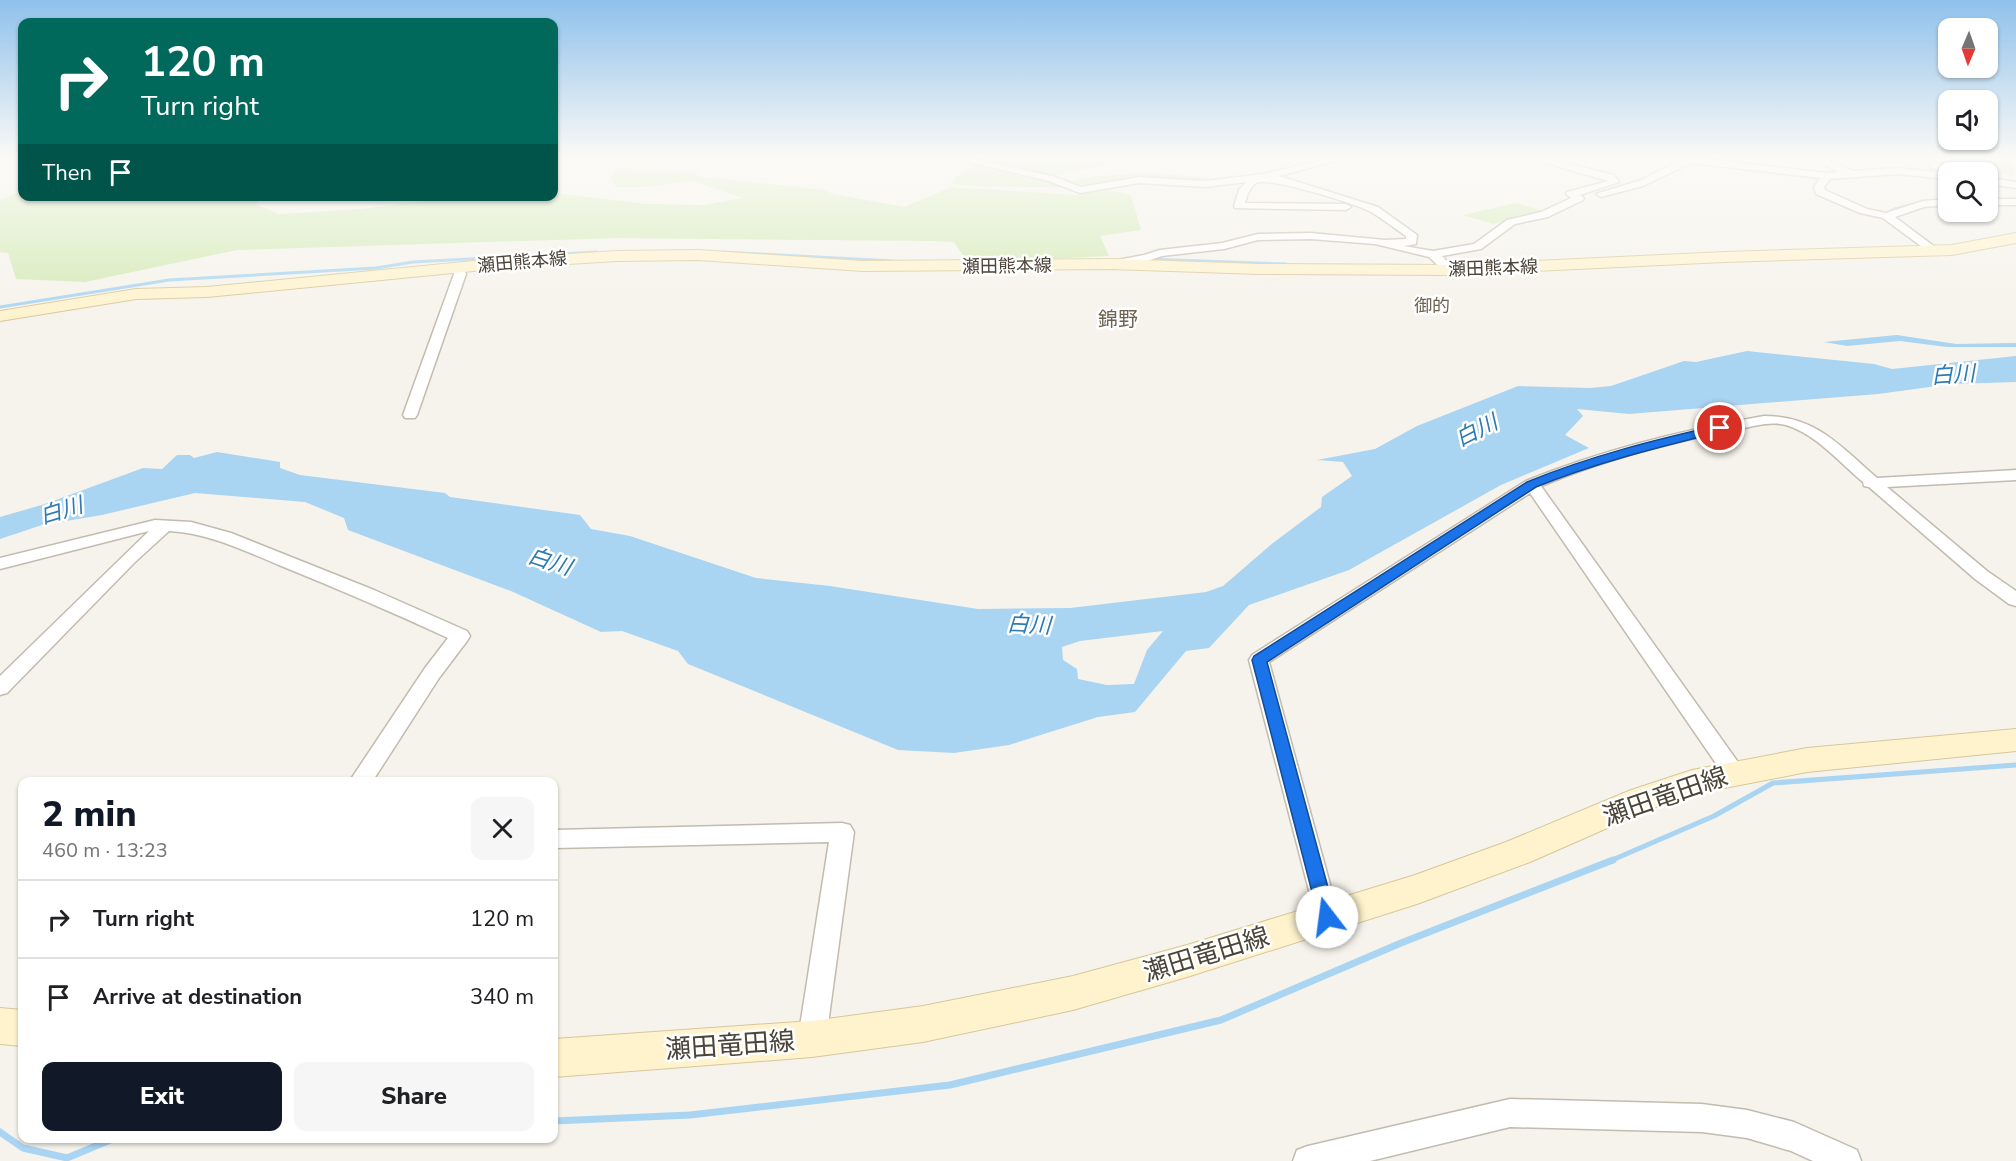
<!DOCTYPE html>
<meta charset="utf-8">
<style>
body{margin:0;font-family:"Nunito Sans","Noto Sans JP",sans-serif;background:#f6f6f6;color:#202124;height:100vh;display:flex;flex-direction:column;font-size:22px;white-space:nowrap}
*{box-sizing:border-box;margin:0}
p{font-size:20px;color:#757577}
.icon{flex:none;width:33px;height:33px;fill:none;stroke:currentColor;stroke-width:2;stroke-linecap:round;stroke-linejoin:round}
.map{position:relative;flex:1;overflow:hidden}
.sheet{position:absolute;left:18px;top:777px;width:540px;height:366px;display:flex;flex-direction:column;background:#fff;border-radius:12px;box-shadow:0 2px 4px #0004}
.sheet>*{flex:none}
.banner{position:absolute;left:18px;top:18px;width:540px;height:183px;border-radius:12px;box-shadow:0 2px 4px #0004;background:#00695c;color:#fff;overflow:hidden}
.needle{width:39px;rotate:182deg}
.fabs{position:absolute;left:1938px;top:18px;display:grid;gap:12px}
.fabs a{display:grid;place-items:center;width:60px;height:60px;border-radius:12px;background:#fff;box-shadow:0 2px 4px #0004;font-size:30px}
.pin{position:absolute;display:grid;place-items:center;width:51px;height:51px;color:#fff;margin:-26px;border:3px solid #fff;border-radius:50%;box-shadow:0 2px 6px #0007}
.me{position:absolute;width:66px;margin:-33px;rotate:345deg;stroke-linejoin:round;filter:drop-shadow(0 0 4px #0008)}
.turn{display:flex;align-items:center;gap:21px;height:126px;padding:0 24px;font-size:27px}
.turn .icon{width:78px;height:78px;stroke-width:2.5}
.turn b{display:block;font-size:42px;line-height:51px}
.then{display:flex;align-items:center;height:57px;padding:0 24px;background:#0003;gap:12px;font-size:22px}
.round{display:grid;place-items:center;flex:none;width:63px;height:63px;border-radius:12px;background:#f6f6f6}
.overview{display:flex;align-items:center;justify-content:space-between;height:102px;padding:0 24px}
h1{font-size:36px;font-weight:800;line-height:45px;color:#111827}
.action{display:flex;gap:12px;margin-top:auto;padding:12px 24px}
.action a{flex:1;height:69px;border-radius:12px;background:#111827;color:#fff;font-size:24px;font-weight:800;line-height:69px;text-align:center}
.action a+a{background:#f6f6f6;color:#202124}
ul{padding:0;list-style:none}
li{display:flex;align-items:center;gap:18px;height:78px;padding:0 24px;border-top:2px solid #e0e0e0}
li div{flex:1}
li b{display:block;font-size:22px}
li em{font-style:normal}
.map>svg:first-child{display:block}
.green{fill:#d2eab5}
.water{fill:#a9d4f2;fill-rule:evenodd}
.lines{fill:none;stroke-linecap:round;stroke-linejoin:round}
.stream-far2{stroke:#a9d4f2;stroke-width:3}
.stream-far1{stroke:#a9d4f2;stroke-width:5}
.stream{stroke:#a9d4f2;stroke-width:7}
.minor-casing{stroke:#c2bbae;stroke-width:3}
.secondary-casing{stroke:#d6c79b;stroke-width:2}
.minor{fill:#fff;fill-rule:evenodd}
.secondary{fill:#fff3cd;fill-rule:evenodd}
.route{fill:#1a73e8;stroke:#114b97;stroke-width:1.5}
.labels{text-anchor:middle;stroke-width:5;stroke-linejoin:round;paint-order:stroke}
.far-street-label{font-size:18px;fill:#4b4439;stroke:#fff}
.far-neighbourhood-label{font-size:18px;fill:#6e6250;stroke:#fff}
.far-quarter-label{font-size:20px;fill:#6e6250;stroke:#fff}
.water-label{font-size:22px;font-style:italic;fill:#2e7ab2;stroke:#fff}
.near-street-label{font-size:26px;fill:#4b4439;stroke:#fff}
</style>
<div class="map">
<svg width="2016" height="1161" viewBox="0 0 2016 1161">
<rect width="100%" height="100%" fill="#f6f3ec"/>
<!-- green -->
<g class="green">
<polygon points="948,159 1200,159 1133,160 1055,175 1071,181 1094,176 1151,173 1202,177 1221,181 1147,180 1099,188 962,186 947,182 954,182 955,177 975,166"/>
<polygon points="1978,159 2011,163 2014,175 1971,169 1968,163"/>
<polygon points="615,169 699,172 696,176 824,190 833,194 904,207 952,187 1076,195 1108,190 1131,195 1141,230 1100,236 1109,256 1004,261 964,257 954,242 932,241 616,238 237,250 85,282 16,279 8,253 0,252 0,200 22,191 22,196 266,197 255,204 279,214 360,209 467,196 554,196 554,193 646,204 704,205 743,198 692,181 643,187 616,187 610,179"/>
<polygon points="1516,203 1544,211 1493,224 1463,215"/>
</g>
<!-- water -->
<g class="water">
<polygon points="1897,335 1956,344 2016,343 2016,347 1947,347 1900,341 1847,346 1824,342"/>
<path d="M1747,351L1874,364L1892,369L2016,356V382L1952,384L1878,394L1629,414L1577,409L1583,416L1565,435L1589,448L1501,485L1349,570L1249,605L1209,648L1186,651L1135,712L1098,717L1009,745L954,753L898,750L688,664L678,651L622,631L601,632L511,591L348,530L344,518L305,502L195,493L102,515L42,525L0,539V517L45,504L143,468L162,469L177,455H190L194,458L217,452L280,462V468L300,475L445,493L450,497L580,515L591,529L630,536L756,578L830,586L978,609L1070,608L1206,592L1223,586L1273,543L1321,507L1322,497L1352,476L1343,462L1317,460L1375,449L1417,426L1518,386L1590,388L1611,386L1684,361L1696,362ZM1163,631L1147,650L1134,684L1107,685L1078,679L1077,669L1063,660L1062,647L1080,641Z"/>
</g>
<g class="lines">
<!-- stream-far2 -->
<g class="stream-far2">
<polyline points="1884,215 1894,209 1915,204"/>
<polyline points="722,252 894,261"/>
<polyline points="1148,259 1286,264"/>
<polyline points="0,307 169,280 376,268 413,262 597,252"/>
</g>
<!-- stream-far1 -->
<polyline class="stream-far1" points="1610,861 1714,816 1773,783 2016,765"/>
<!-- stream -->
<g class="stream">
<polyline points="554,1121 690,1115 950,1085 1221,1020 1401,943 1613,860"/>
<polyline points="0,1132 23,1148 67,1158 115,1138"/>
</g>
<!-- minor casing -->
<g class="minor-casing">
<g id="minor">
<path d="M956,159H974L1052,176L1081,187L1139,177L1205,181L1264,174L1326,159H1343L1279,176L1378,207L1417,235L1416,244L1404,246L1433,251L1474,244L1507,220L1541,212L1571,198L1566,194L1567,192L1608,181L1532,159H1549L1614,175L1619,182L1580,195L1584,198L1583,200L1548,217L1515,224L1481,249L1442,256L1455,270L1449,274L1445,272L1429,257L1375,244L1311,239L1258,240L1224,249L1162,256L1147,261L1111,267L1105,264L1107,262L1144,255L1160,250L1222,243L1258,234L1311,233L1385,240L1406,239V236C1394,228 1383,219 1371,212C1358,204 1266,176 1256,183C1249,188 1247,196 1245,203L1346,204L1351,207L1346,210L1235,208L1234,206L1239,190L1246,182L1205,187L1139,183L1080,193L1049,181Z"/>
<polygon points="1683,159 1706,159 1827,173 1839,172 1814,159 1827,159 1853,171 1897,168 1948,173 1948,179 1897,174 1830,179 1824,187 1825,190 1867,209 1886,213 1923,201 1948,199 1948,205 1924,207 1895,217 1939,250 1933,253 1929,252 1883,218 1860,213 1816,194 1814,187 1820,178 1691,163 1643,186 1601,197 1596,194 1641,180"/>
<polygon points="1934,163 1963,166 1968,169 1963,172 1931,168 1929,166"/>
<polygon points="1988,178 2016,182 2016,188 1988,184"/>
<rect x="1988" y="199" width="28" height="6"/>
<polygon points="458,264 462,266 466,274 417,415 415,418 405,418 403,415 454,274 452,268"/>
<path d="M1764,416C1816,416 1840,446 1877,478L2016,470V480L1887,487L1987,571L2016,591V606L2009,604L1975,579L1869,487L1864,486L1863,482C1839,462 1816,434 1786,425C1771,421 1754,426 1740,429C1673,441 1604,460 1541,486L1745,772L1742,778L1734,780L1726,778L1530,493L1269,662L1339,917L1336,925L1327,928L1318,925L1249,660L1252,655L1526,481C1602,450 1683,430 1764,416Z"/>
<path d="M155,520L191,522L231,533L374,590L467,631L470,636L467,641L439,678L372,782H349L425,668L448,638C392,612 336,588 279,565C243,550 208,533 169,531L134,563L7,693L0,695V676L149,531L0,569V558Z"/>
<polygon points="842,823 850,825 854,832 826,1039 822,1048 812,1052 802,1048 798,1039 829,842 554,848 554,830"/>
<polygon points="1510,1099 1702,1104 1747,1110 1794,1122 1857,1150 1861,1161 1813,1161 1791,1151 1747,1138 1702,1132 1510,1127 1370,1161 1293,1161 1297,1150 1308,1146"/>
</g>
</g>
<!-- secondary casing -->
<g class="secondary-casing">
<g id="secondary">
<polygon points="2016,233 2016,243 1952,255 1725,262 1449,275 1259,274 1111,269 863,271 698,260 617,261 504,268 207,297 136,299 0,321 0,311 136,289 207,287 504,258 617,251 698,250 863,261 1111,259 1259,264 1449,265 1725,252 1952,245"/>
<polygon points="2016,729 2016,751 1807,772 1694,794 1653,808 1530,862 1417,904 1187,977 1073,1010 923,1042 812,1057 554,1077 554,1039 812,1021 923,1006 1073,976 1187,945 1415,875 1506,842 1631,790 1692,770 1807,748"/>
<polygon points="0,1008 22,1010 22,1046 0,1044"/>
</g>
</g>
<!-- minor -->
<use href="#minor" class="minor"/>
<!-- secondary -->
<use href="#secondary" class="secondary"/>
</g>
<!-- sky -->
<linearGradient id="sky" x2="0" y2="1"><stop stop-color="#8fc1ec"/><stop offset="0.49" stop-color="#fbfaf6"/><stop offset="1" stop-color="#fbfaf6" stop-opacity="0"/></linearGradient>
<rect width="2016" height="322" fill="url(#sky)"/>
<!-- route -->
<path class="route" d="M1720,425L1726,428L1724,431C1660,447 1597,462 1536,487L1267,662L1336,917L1334,923L1327,926L1320,923L1252,660L1254,656L1527,482C1590,456 1654,440 1720,425Z"/>
<g class="labels">
<!-- far-street labels -->
<g class="far-street-label">
<text transform="translate(522 262) rotate(-5)" y="6">瀬田熊本線</text>
<text transform="translate(1007 266) rotate(-1)" y="6">瀬田熊本線</text>
<text transform="translate(1493 268) rotate(-2)" y="6">瀬田熊本線</text>
</g>
<!-- far-neighbourhood labels -->
<g class="far-neighbourhood-label">
<text x="1432" y="312">御的</text>
</g>
<!-- far-quarter labels -->
<g class="far-quarter-label">
<text x="1118" y="326">錦野</text>
</g>
<!-- water labels -->
<g class="water-label">
<text transform="translate(1953 374) rotate(-4)" y="8">白川</text>
<text transform="translate(1476 430) rotate(-27)" y="8">白川</text>
<text transform="translate(61 510) rotate(-17)" y="8">白川</text>
<text transform="translate(550 561) rotate(18)" y="8">白川</text>
<text transform="translate(1029 624) rotate(3)" y="8">白川</text>
</g>
<!-- near-street labels -->
<g class="near-street-label">
<text transform="translate(1665 796) rotate(-19)" y="9">瀬田竜田線</text>
<text transform="translate(1206 954) rotate(-17)" y="9">瀬田竜田線</text>
<text transform="translate(730 1045) rotate(-4)" y="9">瀬田竜田線</text>
</g>
</g>
</svg>
<div class="fabs">
<a><svg class="needle" viewBox="-14 -14 28 28"><path d="M0-13l5 13h-10z" fill="#e53935"/><path d="M0 13l5-13h-10z" fill="#757577"/></svg></a>
<a><svg class="icon" aria-label="sound" viewBox="0 0 24 24"><path d="M4 9h4l5-4v14l-5-4H4zM17 9q2 3 0 6"/></svg></a>
<a><svg class="icon" aria-label="search" viewBox="0 0 24 24"><circle cx="10" cy="10" r="6"/><path d="M15 15l6 6"/></svg></a>
</div>
<div class="pin" style="left:1720px;top:428px;background:#d93025"><svg class="icon" aria-label="arrive" viewBox="0 0 24 24"><path d="M6 21V4h12l-3 4 3 4H6"/></svg></div>
<svg class="me" style="left:1327px;top:917px" viewBox="-20 -20 40 40"><circle r="19" fill="#fff"/><path d="M0-13L10 11 0 6-10 11z" fill="#1a73e8"/></svg>
<div class="banner">
<div class="turn"><svg class="icon" aria-label="right" viewBox="0 0 24 24"><path d="M7 20v-9h11M14 6l5 5-5 5"/></svg><div><b>120 m</b>Turn right</div></div>
<div class="then">Then<svg class="icon" aria-label="arrive" viewBox="0 0 24 24"><path d="M6 21V4h12l-3 4 3 4H6"/></svg></div>
</div>
<section class="sheet">
<div class="overview"><div><h1>2 min</h1><p>460 m · 13:23</p></div><a class="round"><svg class="icon" aria-label="close" viewBox="0 0 24 24"><path d="M6 6l12 12M18 6L6 18"/></svg></a></div>
<ul>
<li><svg class="icon" aria-label="right" viewBox="0 0 24 24"><path d="M7 20v-9h11M14 6l5 5-5 5"/></svg><div><b>Turn right</b></div><em>120 m</em></li>
<li><svg class="icon" aria-label="arrive" viewBox="0 0 24 24"><path d="M6 21V4h12l-3 4 3 4H6"/></svg><div><b>Arrive at destination</b></div><em>340 m</em></li>
</ul>
<div class="action"><a>Exit</a><a>Share</a></div>
</section>
</div>
